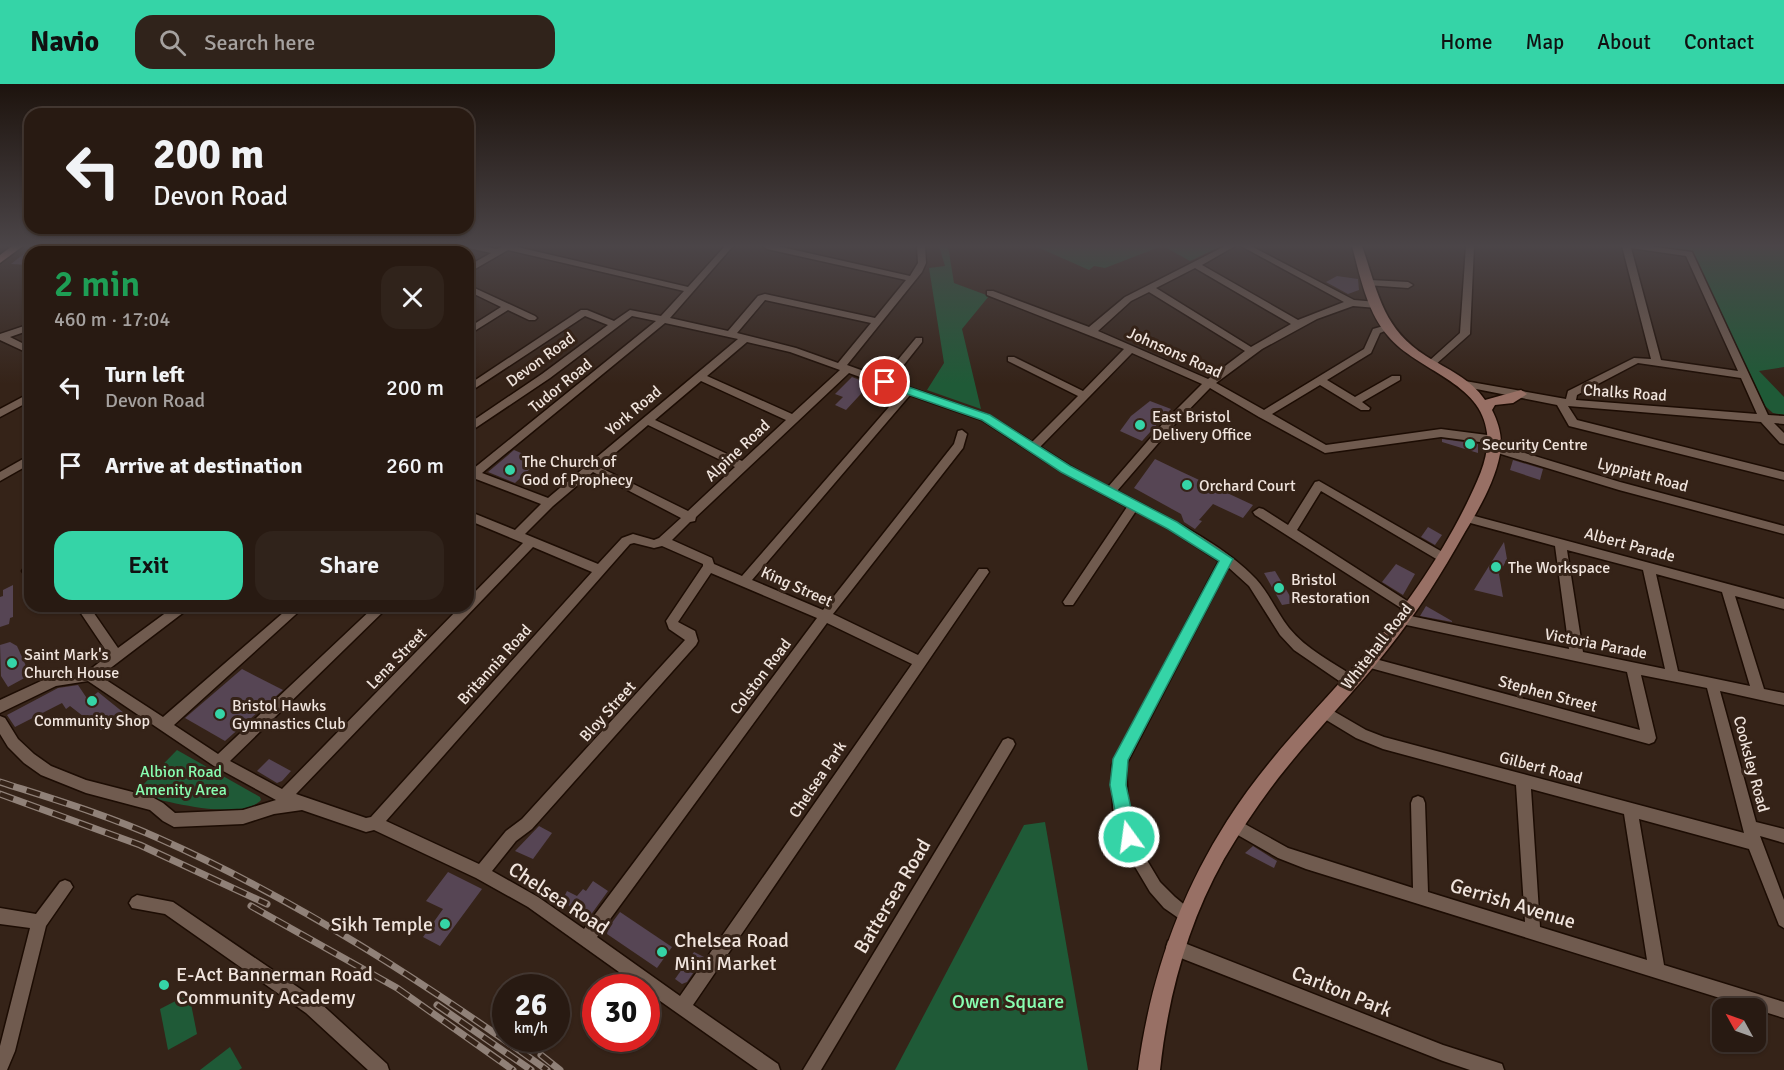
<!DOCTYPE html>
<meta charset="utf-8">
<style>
body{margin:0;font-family:Signika,sans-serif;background:#30231b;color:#f1f3f6;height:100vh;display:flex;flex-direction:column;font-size:22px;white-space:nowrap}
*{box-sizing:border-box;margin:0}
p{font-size:20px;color:#a5a19f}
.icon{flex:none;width:33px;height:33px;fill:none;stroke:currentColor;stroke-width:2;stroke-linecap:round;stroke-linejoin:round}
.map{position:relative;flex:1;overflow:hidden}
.side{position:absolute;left:24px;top:162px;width:450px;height:366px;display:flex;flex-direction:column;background:#281a12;border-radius:18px;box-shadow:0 2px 4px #0004,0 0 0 2px #443832}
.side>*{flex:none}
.guide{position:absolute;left:24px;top:24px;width:450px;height:126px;border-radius:18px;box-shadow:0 2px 4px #0004,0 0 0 2px #443832;background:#281a12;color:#f1f3f6;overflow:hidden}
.needle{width:39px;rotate:310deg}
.controls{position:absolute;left:1712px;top:914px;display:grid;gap:12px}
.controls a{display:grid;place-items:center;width:54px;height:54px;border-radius:12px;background:#281a12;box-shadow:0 2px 4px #0004,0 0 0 2px #443832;font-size:30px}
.speed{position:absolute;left:492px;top:890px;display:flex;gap:12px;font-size:30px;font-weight:700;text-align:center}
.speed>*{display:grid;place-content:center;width:78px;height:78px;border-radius:50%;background:#281a12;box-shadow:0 2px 4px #0004,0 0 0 2px #443832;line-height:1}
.speed small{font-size:15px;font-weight:400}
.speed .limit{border:9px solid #d22;background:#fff;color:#111}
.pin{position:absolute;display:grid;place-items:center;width:51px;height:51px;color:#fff;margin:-26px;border:3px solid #fff;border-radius:50%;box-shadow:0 2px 6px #0007}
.me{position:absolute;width:66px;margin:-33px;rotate:346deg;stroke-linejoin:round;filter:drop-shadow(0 0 4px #0008)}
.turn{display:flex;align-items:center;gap:21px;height:126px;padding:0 30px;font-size:27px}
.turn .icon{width:78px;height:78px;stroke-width:2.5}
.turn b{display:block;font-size:42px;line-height:51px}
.round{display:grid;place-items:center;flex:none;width:63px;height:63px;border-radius:18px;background:#30231b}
.head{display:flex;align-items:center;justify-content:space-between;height:102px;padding:0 30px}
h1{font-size:36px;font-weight:600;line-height:45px;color:#1e9e55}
.action{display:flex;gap:12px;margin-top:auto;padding:12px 30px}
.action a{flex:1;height:69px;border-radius:18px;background:#35d4a7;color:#111;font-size:24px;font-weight:600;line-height:69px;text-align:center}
.action a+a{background:#30231b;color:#f1f3f6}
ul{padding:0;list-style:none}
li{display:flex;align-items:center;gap:18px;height:78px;padding:0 30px}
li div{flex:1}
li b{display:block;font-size:22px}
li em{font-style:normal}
header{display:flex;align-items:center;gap:36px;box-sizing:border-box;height:84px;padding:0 30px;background:#35d4a7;color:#111}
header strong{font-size:28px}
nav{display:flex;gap:33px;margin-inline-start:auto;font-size:21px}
.search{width:420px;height:54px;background:#30231b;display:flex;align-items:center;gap:15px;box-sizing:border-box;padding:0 21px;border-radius:18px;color:#a5a19f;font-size:22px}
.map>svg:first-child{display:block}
.green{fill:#1f5a37}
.building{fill:#564554}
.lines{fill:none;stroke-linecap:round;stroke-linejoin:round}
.minor-casing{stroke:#1c0c03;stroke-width:3}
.secondary-casing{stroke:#1c0c03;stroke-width:3}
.primary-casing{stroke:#1c0c03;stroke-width:3}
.minor{fill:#705b4f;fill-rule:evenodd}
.secondary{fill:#987065;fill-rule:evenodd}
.primary{fill:#c0847a;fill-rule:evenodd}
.rail-casing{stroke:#908178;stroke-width:7}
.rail{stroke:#352318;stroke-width:4.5;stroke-dasharray:14;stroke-linecap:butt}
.route{fill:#35d4a7;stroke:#228a6d;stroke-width:1.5}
.poi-dot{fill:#35d4a7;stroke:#352318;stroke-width:2}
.labels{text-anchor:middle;stroke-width:6;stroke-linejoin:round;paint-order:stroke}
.street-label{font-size:16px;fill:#f0e4dd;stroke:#352318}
.poi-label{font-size:16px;fill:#f0e4dd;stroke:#352318;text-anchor:start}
.park-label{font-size:16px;fill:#88feb1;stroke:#352318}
.near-street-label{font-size:20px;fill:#f0e4dd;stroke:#352318}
.near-poi-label{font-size:20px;fill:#f0e4dd;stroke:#352318;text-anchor:start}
.near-park-label{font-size:20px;fill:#88feb1;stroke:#352318}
</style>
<header>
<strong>Navio</strong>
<div class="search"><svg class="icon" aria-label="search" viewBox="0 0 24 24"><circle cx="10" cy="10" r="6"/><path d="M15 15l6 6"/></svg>Search here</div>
<nav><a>Home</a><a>Map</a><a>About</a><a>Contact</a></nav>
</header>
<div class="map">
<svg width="1784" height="986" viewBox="0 0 1784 986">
<rect width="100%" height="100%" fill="#352318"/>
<!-- green -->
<g class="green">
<polygon points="939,162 948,162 954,199 989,212 962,245 981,325 927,306 944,279 929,184 945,182"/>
<polygon points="1035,162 1162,162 1105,184 1094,182 1089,186"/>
<polygon points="1163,162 1221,162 1190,177"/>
<polygon points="1652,162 1784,162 1784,283 1759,287 1784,313 1784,331 1773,329 1765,322 1693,168"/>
<path d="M177,666L260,713L261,716C240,738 162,717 135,709Z"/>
<polygon points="1045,738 1088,986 895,986 1024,741"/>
<polygon points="189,910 197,950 168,966 160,925"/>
<polygon points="230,963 242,984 239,986 200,986"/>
</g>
<!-- building -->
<g class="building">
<polygon points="30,165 30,181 11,180"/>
<polygon points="1337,192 1358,195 1359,206 1348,210 1326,198"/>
<polygon points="852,293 870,300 846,326 835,321 843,313 835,310"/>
<polygon points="1150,317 1171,325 1142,357 1120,347 1131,332"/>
<polygon points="1442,355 1478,360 1478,369 1442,358"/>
<polygon points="514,366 533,374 526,381 532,383 515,399 488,388"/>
<polygon points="1155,375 1182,388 1253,421 1243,434 1213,420 1199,436 1202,437 1195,445 1184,438 1181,430 1134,404"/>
<polygon points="1513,376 1543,385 1540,396 1510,386"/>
<polygon points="1428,443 1442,451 1435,461 1421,453"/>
<polygon points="1504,458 1507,475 1499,490 1503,513 1474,506"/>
<polygon points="1396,480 1415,490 1403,511 1382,498"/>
<polygon points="1275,487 1294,519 1282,521 1264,489"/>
<polygon points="13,501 13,533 10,534 9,540 0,543 0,513 3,512 3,506"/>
<polygon points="1426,522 1452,537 1452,538 1420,532"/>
<polygon points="10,558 17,562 30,591 8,603 1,592 0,561"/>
<polygon points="242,585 283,606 225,657 185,634"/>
<polygon points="78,601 88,616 98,608 124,629 101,646 70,622 66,625 62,619 15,643 7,631 58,604"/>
<polygon points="269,675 291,687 282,697 277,699 257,687"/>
<polygon points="539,742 552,749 533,775 515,767"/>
<polygon points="1253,762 1277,777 1274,784 1245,769"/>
<polygon points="448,788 482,805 440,862 423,853 443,825 426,817"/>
<polygon points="593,797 608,807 590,832 586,833 562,817 567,807 577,812 583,805 586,807"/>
<polygon points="620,828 672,863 657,884 607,850 608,844"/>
<polygon points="694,868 704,873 687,898 682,900 675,895"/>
</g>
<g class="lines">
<!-- minor casing -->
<g class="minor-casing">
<g id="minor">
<polygon points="138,162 146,162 149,168 141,168"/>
<polygon points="257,162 269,162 256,168 243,168"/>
<polygon points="292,162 304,162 319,168 306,168 293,164"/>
<path d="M468,162H482L497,165L503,162H513L688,203L725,162H733L670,234L728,247L758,212L765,210L875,234L906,196L767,165L763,162H777L910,192L918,179L917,162H925L926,179L922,188L847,281L883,294L916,254H922V258L891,297L990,332L1032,358L1078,312L1008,277V273H1014L1083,307L1124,265L987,211V207H993L1089,243L1125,213L1225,162H1235L1202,181L1298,236L1344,218L1241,162H1251L1354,216L1377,218L1382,221L1377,224L1353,222L1317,235L1262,265L1216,299L1264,326L1364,265L1373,245L1387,241L1392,244L1380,249L1371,269L1327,296L1355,313L1392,292H1400V296L1362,318L1370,324L1369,326H1361L1320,301L1272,330L1326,361L1441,345L1495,352L1500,356L1495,360L1441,353L1325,369L1259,333L1210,304L1174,341L1117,407C1163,432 1220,457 1256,495C1269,509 1277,529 1289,544C1306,565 1332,578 1355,593L1357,597L1355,601L1350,603L1345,601L1294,566L1280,551L1249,502L1228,483L1126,681L1128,724L1139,763L1160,798L1175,813L1192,827L1195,832L1192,837L1187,840L1164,824L1150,808L1128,771L1118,745L1113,724L1112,681L1219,477L1169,445L1136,427L1073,521H1065L1063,518L1065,515L1127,423L1062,388L982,336L910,311L752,496L823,526L954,360L958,347L962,346L967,350L963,364L833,530L918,571L979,485H987L989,488L693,921L778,980L780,986H758L646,907V903H640L528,823L476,794L374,746L366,748L302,726L274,730L243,740L174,743L163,737L150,726L86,709L41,691L24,679L8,663L0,650V632L5,634L18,655L34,670L51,682L86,696L152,713L163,719L175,729L243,726L276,716L214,682L88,597L56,602L0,629V616L54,591L88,587L109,571L76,522H89L118,564L175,522H190L188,525L100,592L163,633L291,522H305L174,641L218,670L375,522H389L230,677L282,705L461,522H468V515L523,459L468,436V427L515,446L541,420L468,392V384L473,385L656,237L632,232L550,294L468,349V340L542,290L608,241L585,232L468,309V301L581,226H587L614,237L630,226L661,232L684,207L508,166L468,189V182L491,169L469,164ZM1195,184L1291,240L1251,263L1156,204ZM1149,208L1245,267L1208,295L1098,247L1131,217ZM765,216L871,239L838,279L796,264L737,249ZM665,239L738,255L548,414L482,389ZM747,258L790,268L840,286L792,330L707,292ZM1132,269L1202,300L1166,336L1108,403L1070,382L1040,363ZM849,289L902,308L742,492L714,480L712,474L672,456L690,438L695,437L696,433ZM701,297L786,336L742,377L655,336ZM648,341L735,383L688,427L599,383ZM593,388L681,434L659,454L654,456L633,450L622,454L598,480L525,450L553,422ZM634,459L654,464L662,462L703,480V482L666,537L669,545L685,556L522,735L506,747L479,780L386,737L630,460ZM533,463L592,488L371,733L366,734L296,710ZM711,489L817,534L584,845L538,813L492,787L516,757L532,745L696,561L698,557L695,547L678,538ZM827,539L912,580L680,912L597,853Z"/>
<polygon points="1466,162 1474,162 1470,250 1435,281 1429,281 1429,277 1460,249"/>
<path d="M1622,162H1648L1692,168L1768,331L1784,332V340L1774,339L1784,349V360L1780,359L1761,338L1568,322L1577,336L1784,388V396L1569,342L1557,321L1461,302V298L1465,297L1566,315L1568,307L1634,274L1651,275ZM1631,164L1686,172L1738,287L1661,276ZM1638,279L1741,294L1757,330L1576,316L1577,311Z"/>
<polygon points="1370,196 1408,198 1413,201 1408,204 1367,201 1367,197"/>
<polygon points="468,201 535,232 537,234 535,236 529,236 508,226 468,251 468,244 501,223 468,207"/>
<polygon points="30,240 30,246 10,253 30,263 30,270 0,256 0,250"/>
<polygon points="30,309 30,317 0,333 0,325"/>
<polygon points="1495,360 1620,398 1784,442 1784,450 1619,406 1491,367 1490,364 1491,361"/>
<polygon points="30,371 30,380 0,397 0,388"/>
<polygon points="1319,397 1446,470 1448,473 1446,476 1438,476 1321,407 1297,446 1412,520 1414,523 1412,526 1404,526 1255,431 1253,428 1259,424 1263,425 1288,441 1315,398"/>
<path d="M1467,430L1784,515V525L1735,512L1764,605L1784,609V621L1720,607L1756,738L1784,745V759L1760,752L1784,816V844L1779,841L1749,765L1639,735L1664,881L1784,918V934L1306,785L1278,774L1229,746L1227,741L1229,736L1234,734L1288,764L1413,804L1411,719L1413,714L1418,712L1423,714L1425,719L1428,808L1525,838L1516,701L1383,665L1356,654L1318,631L1316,627L1318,623L1323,621L1366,646L1384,653L1744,749L1707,604L1641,591L1656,654L1654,658L1649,660L1363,582L1362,578L1363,574L1368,573L1640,646L1627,588L1397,539L1395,535L1397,531L1401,530L1569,565L1555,462L1463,437L1461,434L1463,431ZM1567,466L1643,486L1665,585L1583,568ZM1656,490L1722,508L1750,602L1678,587ZM1531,705L1624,730L1647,876L1540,843Z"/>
<polygon points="30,481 30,491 24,490 22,487 24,484"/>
<polygon points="1008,654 1013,656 1015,660 1013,664 821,986 803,986 1003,656"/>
<polygon points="65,796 70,798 73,803 46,842 15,967 7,986 0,986 0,962 30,844 0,840 0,824 36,830 60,798"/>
<polygon points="137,811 173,818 318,917 387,980 389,986 368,986 306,929 165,830 132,824 129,819 132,814"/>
<polygon points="1174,855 1443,961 1496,978 1502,980 1504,986 1470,986 1443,977 1168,869 1166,863 1168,857"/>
</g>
</g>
<!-- secondary casing -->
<g class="secondary-casing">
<path id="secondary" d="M1352,162H1362C1378,208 1382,244 1426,272C1447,285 1471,295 1485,316L1521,306L1527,310L1513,319L1495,321L1492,326C1499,340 1503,354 1500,370C1495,397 1479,425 1465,448C1442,489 1417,529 1388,565C1356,606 1320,642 1288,682C1264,711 1243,743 1224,775C1187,841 1168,912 1160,986H1138C1150,896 1178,814 1227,737C1265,677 1315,627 1362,574C1402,528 1440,474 1467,419C1477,398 1490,373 1487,349C1482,298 1417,287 1388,252C1367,228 1360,192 1352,162Z"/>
</g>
<!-- primary casing -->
<g class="primary-casing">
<polygon id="primary" points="12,162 23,162 0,179 0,171"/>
</g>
<!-- minor -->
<use href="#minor" class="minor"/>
<!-- secondary -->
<use href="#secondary" class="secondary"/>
<!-- primary -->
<use href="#primary" class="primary"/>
<!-- rail casing -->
<g class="rail-casing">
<g id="rail">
<path d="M0,698C53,715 107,731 158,754C296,815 425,899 547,986"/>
<polyline points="0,710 140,761 267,820"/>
<polyline points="251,822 397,904 513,986"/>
<polyline points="437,921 531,986"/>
<polyline points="541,971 560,986"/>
</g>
</g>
<!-- rail -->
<use href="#rail" class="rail"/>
</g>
<!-- sky -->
<linearGradient id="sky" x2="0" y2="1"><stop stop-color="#1d130d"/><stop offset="0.54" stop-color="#4b4548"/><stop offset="1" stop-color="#4b4548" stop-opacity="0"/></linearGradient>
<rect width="1784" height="300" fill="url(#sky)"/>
<!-- route -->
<polygon class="route" points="885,295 990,331 1070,382 1177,438 1233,475 1128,676 1126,701 1137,753 1134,759 1129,761 1123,759 1120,753 1110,701 1113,675 1219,477 1168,445 1061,388 982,336 881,301 881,296"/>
<!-- markers -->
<g class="poi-dot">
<circle cx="1140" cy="341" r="6"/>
<circle cx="1470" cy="360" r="6"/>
<circle cx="510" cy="386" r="6"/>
<circle cx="1187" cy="401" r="6"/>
<circle cx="1496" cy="483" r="6"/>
<circle cx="1279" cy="504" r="6"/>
<circle cx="12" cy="579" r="6"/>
<circle cx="92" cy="617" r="6"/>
<circle cx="220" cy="630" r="6"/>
<circle cx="445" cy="840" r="6"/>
<circle cx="662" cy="868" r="6"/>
<circle cx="164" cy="901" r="6"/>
</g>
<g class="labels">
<!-- street labels -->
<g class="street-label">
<text transform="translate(1175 268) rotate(24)" y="6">Johnsons Road</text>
<text transform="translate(540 275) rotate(-36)" y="6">Devon Road</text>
<text transform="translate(560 301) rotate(-39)" y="6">Tudor Road</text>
<text transform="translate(1625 308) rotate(4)" y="6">Chalks Road</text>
<text transform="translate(633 326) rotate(-40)" y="6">York Road</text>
<text transform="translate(737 366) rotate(-43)" y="6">Alpine Road</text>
<text transform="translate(1643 390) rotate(15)" y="6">Lyppiatt Road</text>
<text transform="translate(1630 460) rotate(15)" y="6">Albert Parade</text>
<text transform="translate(797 502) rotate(24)" y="6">King Street</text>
<text transform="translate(1596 559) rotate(11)" y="6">Victoria Parade</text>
<text transform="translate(1376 562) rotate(-52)" y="6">Whitehall Road</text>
<text transform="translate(396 574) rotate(-46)" y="6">Lena Street</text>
<text transform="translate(494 580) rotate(-48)" y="6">Britannia Road</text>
<text transform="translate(760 592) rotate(-53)" y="6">Colston Road</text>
<text transform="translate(1548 609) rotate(15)" y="6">Stephen Street</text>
<text transform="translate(607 627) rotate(-48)" y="6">Bloy Street</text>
<text transform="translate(1752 680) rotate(75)" y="6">Cooksley Road</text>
<text transform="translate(1541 683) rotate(15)" y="6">Gilbert Road</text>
<text transform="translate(817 695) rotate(-56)" y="6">Chelsea Park</text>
</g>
<!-- poi labels -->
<g class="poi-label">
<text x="1152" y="338">East Bristol<tspan x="1152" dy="18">Delivery Office</tspan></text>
<text x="1482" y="366">Security Centre</text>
<text x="522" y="383">The Church of<tspan x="522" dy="18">God of Prophecy</tspan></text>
<text x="1199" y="407">Orchard Court</text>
<text x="1508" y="489">The Workspace</text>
<text x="1291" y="501">Bristol<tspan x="1291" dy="18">Restoration</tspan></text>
<text x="24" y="576">Saint Mark's<tspan x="24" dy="18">Church House</tspan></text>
<text x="232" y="627">Bristol Hawks<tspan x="232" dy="18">Gymnastics Club</tspan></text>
<text x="92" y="642" text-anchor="middle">Community Shop</text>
</g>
<!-- park labels -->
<g class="park-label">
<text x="181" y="693">Albion Road<tspan x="181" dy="18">Amenity Area</tspan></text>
</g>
<!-- near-street labels -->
<g class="near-street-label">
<text transform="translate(892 812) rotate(-59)" y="7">Battersea Road</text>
<text transform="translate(559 814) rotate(33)" y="7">Chelsea Road</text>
<text transform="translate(1513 819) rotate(17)" y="7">Gerrish Avenue</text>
<text transform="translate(1342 907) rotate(22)" y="7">Carlton Park</text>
</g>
<!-- near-poi labels -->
<g class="near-poi-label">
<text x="433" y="847" text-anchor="end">Sikh Temple</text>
<text x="674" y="863">Chelsea Road<tspan x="674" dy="23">Mini Market</tspan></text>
<text x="176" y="897">E-Act Bannerman Road<tspan x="176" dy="23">Community Academy</tspan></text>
</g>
<!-- near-park labels -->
<g class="near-park-label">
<text x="1008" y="924">Owen Square</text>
</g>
</g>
</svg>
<div class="controls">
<a><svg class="needle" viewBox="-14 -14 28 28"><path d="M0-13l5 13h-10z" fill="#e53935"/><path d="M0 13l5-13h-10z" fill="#a5a19f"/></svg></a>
</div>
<div class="speed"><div>26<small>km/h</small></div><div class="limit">30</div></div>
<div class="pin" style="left:885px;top:298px;background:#d93025"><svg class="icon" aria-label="arrive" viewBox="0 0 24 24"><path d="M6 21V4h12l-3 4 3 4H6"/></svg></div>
<svg class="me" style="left:1129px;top:753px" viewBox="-20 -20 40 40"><circle r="17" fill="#35d4a7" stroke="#fff" stroke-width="3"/><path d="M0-11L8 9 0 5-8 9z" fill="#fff"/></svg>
<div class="guide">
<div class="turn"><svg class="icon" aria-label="left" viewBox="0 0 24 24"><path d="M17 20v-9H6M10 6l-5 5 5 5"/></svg><div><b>200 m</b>Devon Road</div></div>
</div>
<section class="side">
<div class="head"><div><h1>2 min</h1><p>460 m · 17:04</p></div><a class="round"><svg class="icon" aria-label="close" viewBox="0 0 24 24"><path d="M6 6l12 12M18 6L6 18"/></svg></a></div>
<ul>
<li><svg class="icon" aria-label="left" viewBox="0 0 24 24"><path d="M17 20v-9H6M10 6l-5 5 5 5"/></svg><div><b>Turn left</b><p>Devon Road</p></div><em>200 m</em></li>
<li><svg class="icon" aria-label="arrive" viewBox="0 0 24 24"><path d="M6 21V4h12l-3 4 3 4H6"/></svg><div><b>Arrive at destination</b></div><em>260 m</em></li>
</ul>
<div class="action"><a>Exit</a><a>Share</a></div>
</section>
</div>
